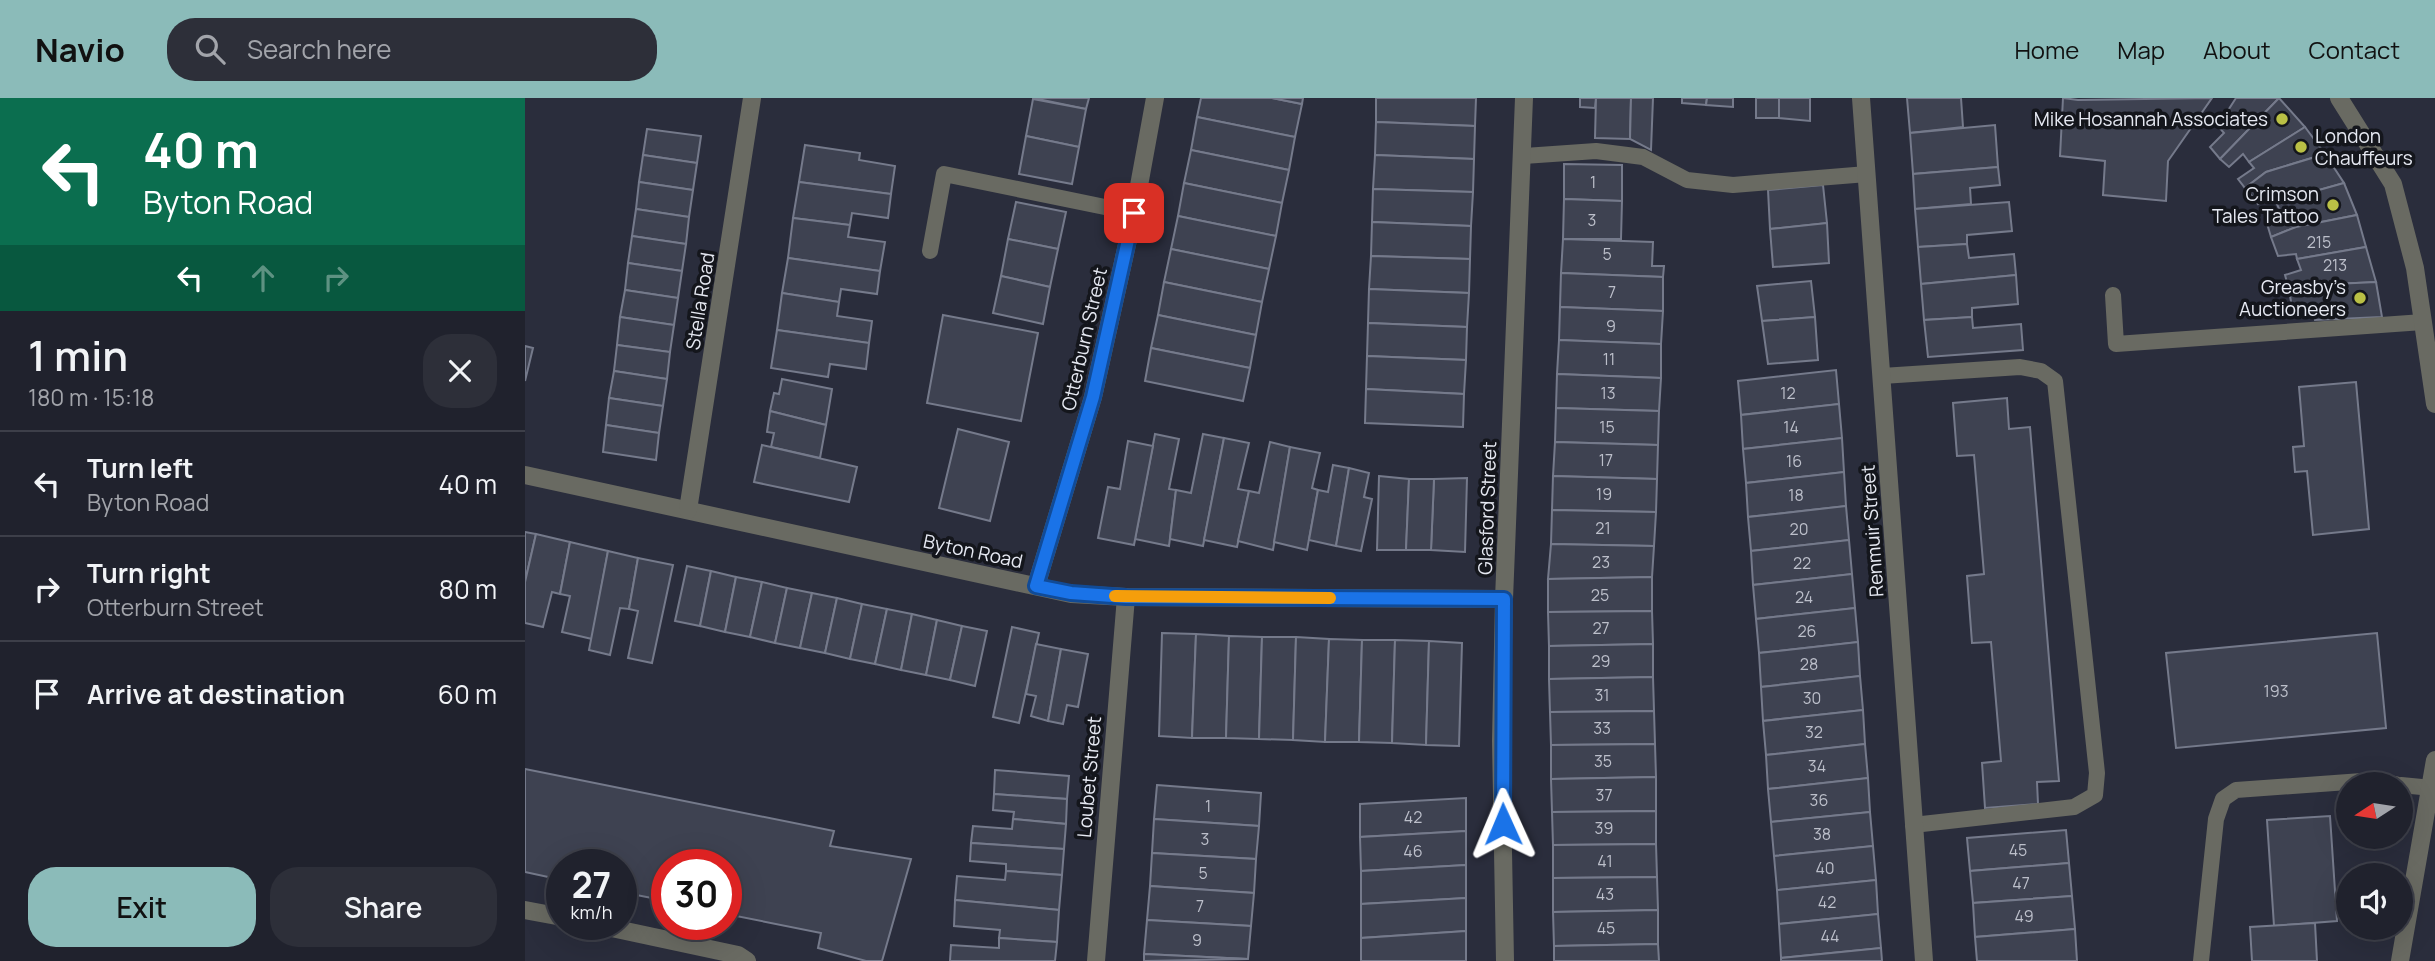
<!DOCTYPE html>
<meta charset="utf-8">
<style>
body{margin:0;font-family:Manrope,sans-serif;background:#2d2f39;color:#f1f3f6;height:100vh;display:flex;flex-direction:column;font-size:26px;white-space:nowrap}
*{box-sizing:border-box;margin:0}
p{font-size:23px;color:#a2a4aa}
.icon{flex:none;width:38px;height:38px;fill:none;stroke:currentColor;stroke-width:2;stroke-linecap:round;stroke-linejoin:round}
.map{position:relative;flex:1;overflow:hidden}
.side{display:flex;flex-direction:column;background:#20222d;width:525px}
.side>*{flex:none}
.banner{background:#0b6e4f;color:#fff;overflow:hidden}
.needle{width:46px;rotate:258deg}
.tools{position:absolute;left:1811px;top:674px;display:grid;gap:14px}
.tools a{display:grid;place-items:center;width:77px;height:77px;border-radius:50%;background:#20222d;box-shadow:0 7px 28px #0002,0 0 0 2px #3d3f49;font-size:35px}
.speed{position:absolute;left:21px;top:751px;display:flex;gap:14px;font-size:35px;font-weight:700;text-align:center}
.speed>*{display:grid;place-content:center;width:91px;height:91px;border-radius:50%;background:#20222d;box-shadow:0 7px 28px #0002,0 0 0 2px #3d3f49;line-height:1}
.speed small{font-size:18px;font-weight:400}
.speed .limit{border:10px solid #d22;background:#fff;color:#111}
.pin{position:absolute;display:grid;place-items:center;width:60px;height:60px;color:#fff;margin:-30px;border-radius:14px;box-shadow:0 4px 10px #0006}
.me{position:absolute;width:77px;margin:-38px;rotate:359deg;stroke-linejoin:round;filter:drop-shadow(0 0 5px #0008)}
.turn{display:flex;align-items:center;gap:24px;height:147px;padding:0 28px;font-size:32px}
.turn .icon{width:91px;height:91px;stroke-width:2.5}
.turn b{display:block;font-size:49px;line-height:60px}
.lanes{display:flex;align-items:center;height:66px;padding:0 28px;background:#0003;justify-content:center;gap:35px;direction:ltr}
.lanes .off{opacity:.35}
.round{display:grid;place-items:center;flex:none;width:74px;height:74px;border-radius:28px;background:#2d2f39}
.summary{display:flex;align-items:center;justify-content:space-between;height:119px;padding:0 28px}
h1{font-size:42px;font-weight:600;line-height:52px}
.action{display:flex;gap:14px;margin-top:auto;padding:14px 28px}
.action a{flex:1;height:80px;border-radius:28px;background:#8bbbb9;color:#111;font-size:28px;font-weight:600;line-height:80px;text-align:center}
.action a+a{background:#2d2f39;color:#f1f3f6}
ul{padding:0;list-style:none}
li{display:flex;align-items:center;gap:21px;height:105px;padding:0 28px;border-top:2px solid #3d3f49}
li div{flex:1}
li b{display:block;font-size:26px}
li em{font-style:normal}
header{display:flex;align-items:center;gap:42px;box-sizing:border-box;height:98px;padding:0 35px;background:#8bbbb9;color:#111}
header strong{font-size:33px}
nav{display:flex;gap:38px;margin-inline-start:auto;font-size:24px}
.search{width:490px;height:63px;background:#2d2f39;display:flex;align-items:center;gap:18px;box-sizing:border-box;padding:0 24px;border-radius:28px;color:#a2a4aa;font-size:26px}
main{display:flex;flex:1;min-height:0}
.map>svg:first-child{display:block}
.building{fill:#3e4251;stroke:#757a8b;stroke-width:2}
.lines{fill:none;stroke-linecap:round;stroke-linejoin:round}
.service{stroke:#696a62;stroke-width:16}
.minor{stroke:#696a62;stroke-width:18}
.route-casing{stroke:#114b97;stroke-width:18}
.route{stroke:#1a73e8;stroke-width:12}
.slow{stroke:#f59e0b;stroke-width:12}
.poi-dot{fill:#bac045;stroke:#14161c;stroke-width:2.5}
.labels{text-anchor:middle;stroke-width:7;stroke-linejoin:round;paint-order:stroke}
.number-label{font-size:16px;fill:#bcbfca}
.poi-label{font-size:19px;fill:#e6e9f2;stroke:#14161c;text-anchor:end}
.street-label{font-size:19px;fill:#e6e9f2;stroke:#14161c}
</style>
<header>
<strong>Navio</strong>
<div class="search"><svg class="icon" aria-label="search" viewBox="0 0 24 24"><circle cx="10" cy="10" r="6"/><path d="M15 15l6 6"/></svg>Search here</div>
<nav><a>Home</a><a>Map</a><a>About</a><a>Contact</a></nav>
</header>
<main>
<section class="side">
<div class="banner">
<div class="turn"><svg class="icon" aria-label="left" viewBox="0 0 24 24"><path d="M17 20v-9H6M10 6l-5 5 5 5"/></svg><div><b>40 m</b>Byton Road</div></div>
<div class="lanes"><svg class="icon" aria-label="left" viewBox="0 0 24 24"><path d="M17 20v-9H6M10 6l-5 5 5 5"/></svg><svg class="icon off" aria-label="ahead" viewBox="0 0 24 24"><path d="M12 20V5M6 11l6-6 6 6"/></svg><svg class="icon off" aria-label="right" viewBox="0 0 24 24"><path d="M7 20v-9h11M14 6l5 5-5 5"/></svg></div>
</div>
<div class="summary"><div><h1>1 min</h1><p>180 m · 15:18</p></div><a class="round"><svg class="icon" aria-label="close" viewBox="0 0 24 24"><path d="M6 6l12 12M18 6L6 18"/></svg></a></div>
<ul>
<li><svg class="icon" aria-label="left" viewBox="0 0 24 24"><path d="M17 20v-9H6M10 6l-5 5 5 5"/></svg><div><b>Turn left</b><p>Byton Road</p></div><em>40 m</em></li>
<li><svg class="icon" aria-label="right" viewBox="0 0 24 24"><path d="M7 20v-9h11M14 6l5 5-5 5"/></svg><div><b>Turn right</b><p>Otterburn Street</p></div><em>80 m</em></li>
<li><svg class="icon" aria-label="arrive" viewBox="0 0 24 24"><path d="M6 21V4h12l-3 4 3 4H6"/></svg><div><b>Arrive at destination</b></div><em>60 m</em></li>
</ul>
<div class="action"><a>Exit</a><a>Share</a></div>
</section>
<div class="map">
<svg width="1910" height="863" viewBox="0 0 1910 863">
<rect width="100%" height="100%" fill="#2a2d3c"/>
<!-- building -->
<g class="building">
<polygon points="508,0 564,0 561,11"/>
<polygon points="676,0 747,0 777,6 770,39 672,19"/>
<polygon points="747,0 778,0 777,6"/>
<polygon points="851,0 951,0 950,28 851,24"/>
<polygon points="1055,0 1071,0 1070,10 1055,9"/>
<polygon points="1071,0 1106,0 1105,41 1070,40"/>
<polygon points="1106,0 1128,0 1126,52 1105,41"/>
<polygon points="1157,0 1182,0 1181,7 1157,5"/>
<polygon points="1182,0 1208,0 1208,9 1181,7"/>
<rect x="1231" y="0" width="23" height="20"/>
<polygon points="1254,0 1285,0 1285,23 1254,20"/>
<polygon points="1382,0 1436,0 1438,29 1385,35"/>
<polygon points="1538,0 1553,2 1687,0 1643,63 1641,103 1578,97 1580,63 1535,58"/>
<polygon points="1711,0 1754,0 1695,61 1685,49 1699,35 1693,28"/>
<polygon points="1754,0 1780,29 1724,64 1718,56 1704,69 1695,61"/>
<polygon points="508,1 561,11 554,49 501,38"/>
<polygon points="672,19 770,39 764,72 666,52"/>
<polygon points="851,24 950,28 949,61 850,57"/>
<polygon points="1470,27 1473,69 1388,76 1385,35"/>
<polygon points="1780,29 1800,56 1741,74 1720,90 1713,81 1729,70 1724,64"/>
<polygon points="122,31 176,38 172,65 118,57"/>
<polygon points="501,38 554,49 547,86 494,76"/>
<polygon points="280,47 335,55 334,62 370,68 366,96 274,84"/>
<polygon points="666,52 764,72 757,105 659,85"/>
<polygon points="1800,56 1819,85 1751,104 1745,97 1733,106 1720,90 1741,74"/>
<polygon points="118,57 172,65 168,92 114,84"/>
<polygon points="850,57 949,61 948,94 848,91"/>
<polygon points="1039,66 1097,67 1097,103 1039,101"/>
<polygon points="1473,69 1475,87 1445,90 1446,106 1390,111 1388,76"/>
<polygon points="114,84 168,92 164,119 111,111"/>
<polygon points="274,84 366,96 363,120 327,115 325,127 268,120"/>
<polygon points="659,85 757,105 751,138 653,118"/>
<polygon points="1819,85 1832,117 1771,129 1746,139 1740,119 1755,113 1751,104"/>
<polygon points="1298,87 1302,125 1245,131 1243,92"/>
<polygon points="848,91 948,94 946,128 847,124"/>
<polygon points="1039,101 1097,103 1096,141 1038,141"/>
<polygon points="491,104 541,114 533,151 483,141"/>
<polygon points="1484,104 1487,133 1442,137 1442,146 1393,149 1390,111"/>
<polygon points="111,111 164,119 161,146 107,138"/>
<polygon points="1832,117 1841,149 1772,161 1771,156 1753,158 1746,139 1771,129"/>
<polygon points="653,118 751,138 744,171 646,151"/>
<polygon points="268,120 325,127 323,139 360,144 355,173 263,160"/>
<polygon points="847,124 946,128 945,161 846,158"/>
<polygon points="1302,125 1304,165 1248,169 1245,131"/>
<polygon points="107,138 161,146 157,173 103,165"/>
<polygon points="483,141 533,151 525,189 476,178"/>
<polygon points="1038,141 1128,144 1127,168 1139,168 1138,179 1036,175"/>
<polygon points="1442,146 1444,160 1489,156 1491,177 1396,186 1393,149"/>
<polygon points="1841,149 1851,184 1789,187 1764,192 1760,177 1776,172 1772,161"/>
<polygon points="646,151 744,171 737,204 639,184"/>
<polygon points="846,158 945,161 944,195 844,191"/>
<polygon points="263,160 355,173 352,196 316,191 314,204 257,195"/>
<polygon points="103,165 157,173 153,200 100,192"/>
<polygon points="1036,175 1138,179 1138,213 1035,209"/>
<polygon points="1491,177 1493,206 1447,210 1447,219 1399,222 1396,186"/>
<polygon points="476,178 525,189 518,226 468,215"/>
<polygon points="1286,183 1290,219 1237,223 1232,188"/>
<polygon points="639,184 737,204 731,237 633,217"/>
<polygon points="1851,184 1857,219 1790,222 1788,211 1768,215 1764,192 1789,187"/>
<polygon points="844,191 944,195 942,229 843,225"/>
<polygon points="100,192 153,200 149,227 95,219"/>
<polygon points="257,195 314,204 312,218 347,223 344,245 252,232"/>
<polygon points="1035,209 1138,213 1136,246 1034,242"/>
<polygon points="418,217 513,235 496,323 402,305"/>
<polygon points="633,217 731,237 725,270 626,250"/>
<polygon points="95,219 149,227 145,254 92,247"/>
<polygon points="1290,219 1293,262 1243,266 1237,223"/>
<polygon points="1447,219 1448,230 1496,226 1498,252 1403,259 1399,222"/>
<polygon points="843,225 942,229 941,262 842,258"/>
<polygon points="252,232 344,245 341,271 305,266 303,279 246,270"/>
<polygon points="1034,242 1136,246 1136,280 1032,276"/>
<polygon points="92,247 145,254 142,281 89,273"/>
<polygon points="0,248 8,250 0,283"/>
<polygon points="626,250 725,270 718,303 620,283"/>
<polygon points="842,258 941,262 939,296 841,291"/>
<polygon points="1311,272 1314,306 1216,317 1213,283"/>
<polygon points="89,273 142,281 138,308 84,300"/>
<polygon points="1032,276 1136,280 1134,313 1031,310"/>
<polygon points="257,281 307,291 301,327 245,313 249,295 254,296"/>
<polygon points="1831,284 1844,431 1788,437 1782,373 1770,374 1768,349 1779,348 1774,289"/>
<polygon points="841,291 939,296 938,329 840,325"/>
<polygon points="84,300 138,308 134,335 81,327"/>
<polygon points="1482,300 1484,331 1505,329 1534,683 1512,684 1513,706 1460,710 1457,665 1476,663 1466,544 1447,545 1442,478 1459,476 1449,357 1432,358 1428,305"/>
<polygon points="1314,306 1317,340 1218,351 1216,317"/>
<polygon points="1031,310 1134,313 1133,347 1030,344"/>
<polygon points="245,313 301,327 295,360 246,349 249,335 242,334"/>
<polygon points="81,327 134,335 131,362 78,354"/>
<polygon points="433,331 484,344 465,423 414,410"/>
<polygon points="630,336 654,341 644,391 651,392 644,448 610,441"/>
<polygon points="678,336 699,340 678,448 645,441 651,392 666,395"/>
<polygon points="699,340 724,345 713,391 724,393 712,449 679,442"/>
<polygon points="1317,340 1319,374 1221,385 1218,351"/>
<polygon points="603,343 628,348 609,447 573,440 583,389 595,391"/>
<polygon points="745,344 765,349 748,452 713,443 724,393 734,395"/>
<polygon points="1030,344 1133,347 1132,381 1028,378"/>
<polygon points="237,347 332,369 324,404 229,384"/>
<polygon points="765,349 795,355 787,390 793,392 782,452 749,444"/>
<polygon points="808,367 824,370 811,448 784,442 793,392 803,394"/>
<polygon points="824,370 844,375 839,399 847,401 836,453 811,448"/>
<polygon points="1319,374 1321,408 1223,419 1221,385"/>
<polygon points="854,378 884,381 881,452 852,452"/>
<polygon points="1028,378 1132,381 1131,414 1027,412"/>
<polygon points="942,380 940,454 906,452 909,381"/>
<polygon points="884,381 909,381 906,452 881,452"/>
<polygon points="1321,408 1324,442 1226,453 1223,419"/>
<polygon points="1027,412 1131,414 1129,448 1026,446"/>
<polygon points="0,434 11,436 0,484"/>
<polygon points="11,436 45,444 35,496 27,494 18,529 0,525 0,484"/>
<polygon points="1324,442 1327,476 1228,487 1226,453"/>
<polygon points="45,444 83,453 67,541 37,534 45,498 35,496"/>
<polygon points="1026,446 1129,448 1127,479 1023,481"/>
<polygon points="83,453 113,460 104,511 95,510 85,557 64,552"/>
<polygon points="113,460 148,467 127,565 103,560 113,513 104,511"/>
<polygon points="162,468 186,473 175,528 150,523"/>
<polygon points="186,473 211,479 200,534 175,528"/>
<polygon points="1327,476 1330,510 1231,521 1228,487"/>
<polygon points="211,479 237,484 225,539 200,534"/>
<polygon points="1127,479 1127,513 1023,514 1023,481"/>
<polygon points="237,484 262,490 250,545 225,539"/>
<polygon points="262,490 287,495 275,550 250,545"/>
<polygon points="287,495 312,500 300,555 275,550"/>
<polygon points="312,500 337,506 325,561 300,555"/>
<polygon points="337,506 362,511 350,566 325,561"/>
<polygon points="1330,510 1333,544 1234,555 1231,521"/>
<polygon points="362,511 387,516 376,572 350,566"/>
<polygon points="1127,513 1128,546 1024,548 1023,514"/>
<polygon points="387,516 412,522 401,577 376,572"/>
<polygon points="412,522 437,528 425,582 401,577"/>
<polygon points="437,528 462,533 450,588 425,582"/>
<polygon points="487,529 514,535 494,625 468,619"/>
<polygon points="637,535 671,536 667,640 634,638"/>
<polygon points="1852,535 1861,630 1651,650 1641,555"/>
<polygon points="671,536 704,538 701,640 667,640"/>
<polygon points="704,538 737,539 734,641 701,640"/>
<polygon points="737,539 771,539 768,642 734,641"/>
<polygon points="771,539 804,541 800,644 768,642"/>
<polygon points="804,541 837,542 834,644 800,644"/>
<polygon points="837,542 870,542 867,645 834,644"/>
<polygon points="870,542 904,543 901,647 867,645"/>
<polygon points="904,543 937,545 934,648 901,647"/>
<polygon points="1333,544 1335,578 1236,589 1234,555"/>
<polygon points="511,546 536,551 523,623 506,618 511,598 501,596"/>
<polygon points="1128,546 1128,579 1024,581 1024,548"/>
<polygon points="536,551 563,556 553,609 542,607 538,626 523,623"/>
<polygon points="1335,578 1338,612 1238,623 1236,589"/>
<polygon points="1128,579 1129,613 1025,614 1024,581"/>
<polygon points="1338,612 1340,646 1241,657 1238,623"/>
<polygon points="1129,613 1130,646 1026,647 1025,614"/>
<polygon points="1130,646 1131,679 1026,681 1026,647"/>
<polygon points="1340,646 1343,680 1243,691 1241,657"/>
<polygon points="0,671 309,733 305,748 386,761 357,863 341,863 293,850 296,835 201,816 201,766 142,766 142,803 96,794 96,766 37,766 37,782 0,774"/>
<polygon points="470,672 544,678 542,701 469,696"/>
<polygon points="1131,679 1131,713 1027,714 1026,681"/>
<polygon points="1343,680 1345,714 1246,724 1243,691"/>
<polygon points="632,687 736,695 734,728 629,721"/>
<polygon points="469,696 542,701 541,726 488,721 489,714 468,712"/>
<polygon points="941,700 941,733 835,739 835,706"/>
<polygon points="1131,713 1131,746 1028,747 1027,714"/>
<polygon points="1345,714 1348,748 1249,758 1246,724"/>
<polygon points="1805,718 1812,823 1749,828 1742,722"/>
<polygon points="488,721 541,726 539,751 446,745 448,728 487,731"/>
<polygon points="629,721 734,728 731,761 627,755"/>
<polygon points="1541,732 1544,765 1445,773 1442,740"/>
<polygon points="941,733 941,767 836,773 835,739"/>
<polygon points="446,745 539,751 537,777 481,773 481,766 445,763"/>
<polygon points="1131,746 1132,779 1028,780 1028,747"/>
<polygon points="1348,748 1351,782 1252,792 1249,758"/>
<polygon points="627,755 731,761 729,795 625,788"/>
<polygon points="1544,765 1547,798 1448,805 1445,773"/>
<polygon points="941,767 941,800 836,806 836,773"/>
<polygon points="481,773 537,777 534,812 430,802 432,778 480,782"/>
<polygon points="1132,779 1133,812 1028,814 1028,780"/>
<polygon points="1351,782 1353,816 1254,826 1252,792"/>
<polygon points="625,788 729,795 726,828 622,822"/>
<polygon points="1547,798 1550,831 1450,839 1448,805"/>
<polygon points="941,800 941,833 836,840 836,806"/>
<polygon points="430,802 534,812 532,844 474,840 475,832 429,828"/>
<polygon points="1133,812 1133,846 1029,848 1028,814"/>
<polygon points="1353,816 1356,850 1256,860 1254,826"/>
<polygon points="622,822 726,828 723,861 619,856"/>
<polygon points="1790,825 1792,863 1727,863 1725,829"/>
<polygon points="1550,831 1552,863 1452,863 1450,839"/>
<polygon points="941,833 941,863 836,863 836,840"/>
<polygon points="474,840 532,844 530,863 425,863 426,847 474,850"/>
<polygon points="1133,846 1134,863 1029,863 1029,848"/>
<polygon points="1356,850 1357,863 1256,863 1256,860"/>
<polygon points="619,856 723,861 619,863"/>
</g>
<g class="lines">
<!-- service -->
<g class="service">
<polyline points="998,58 1071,53 1118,59 1162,82 1208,87 1342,76"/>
<polyline points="405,153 419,76 609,115"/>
<polyline points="1588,197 1591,246 1898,224"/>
<polyline points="1357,278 1495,269 1516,273 1530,283 1572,675 1570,697 1549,709 1388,727"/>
<polyline points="1876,687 1907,690"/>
<polyline points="1676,863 1691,721 1698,701 1711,692 1837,683 1870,686"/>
</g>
<!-- minor -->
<g class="minor">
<polyline points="1336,0 1399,863"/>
<polyline points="1814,0 1868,86 1890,170 1910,306"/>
<polyline points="0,377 546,496 601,499 979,501"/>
<polyline points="163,412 227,0"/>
<polyline points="511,488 568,299 609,115 630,0"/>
<polyline points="0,812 37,819"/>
<polyline points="68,826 213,857 222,863"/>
<polyline points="571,863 601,499"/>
<polyline points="980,863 976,643 979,501 999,0"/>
<polyline points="1875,863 1910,662"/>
</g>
</g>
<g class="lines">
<!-- route casing -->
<g class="route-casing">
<polyline id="route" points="609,115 568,299 511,488 546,495 601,499 979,501 978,726"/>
</g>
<!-- route -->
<use href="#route" class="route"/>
<!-- slow -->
<polyline class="slow" points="590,498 805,500"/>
</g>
<!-- markers -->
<g class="poi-dot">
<circle cx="1757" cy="21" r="7"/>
<circle cx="1776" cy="49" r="7"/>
<circle cx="1808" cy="107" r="7"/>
<circle cx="1835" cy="200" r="7"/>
</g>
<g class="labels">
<!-- number labels -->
<g class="number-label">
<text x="1068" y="90">1</text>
<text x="1067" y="128">3</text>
<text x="1794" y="150">215</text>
<text x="1082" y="162">5</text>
<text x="1810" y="173">213</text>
<text x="1087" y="200">7</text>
<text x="1086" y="234">9</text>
<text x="1084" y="267">11</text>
<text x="1083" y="301">13</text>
<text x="1263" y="301">12</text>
<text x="1082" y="335">15</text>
<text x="1266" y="335">14</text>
<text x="1081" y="368">17</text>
<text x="1269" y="369">16</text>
<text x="1079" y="402">19</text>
<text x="1271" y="403">18</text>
<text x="1078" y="436">21</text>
<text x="1274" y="437">20</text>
<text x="1076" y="470">23</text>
<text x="1277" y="471">22</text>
<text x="1075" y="503">25</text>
<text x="1279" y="505">24</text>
<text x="1076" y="536">27</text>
<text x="1282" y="539">26</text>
<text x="1076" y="569">29</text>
<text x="1284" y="572">28</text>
<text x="1751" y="599">193</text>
<text x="1077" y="603">31</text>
<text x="1287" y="606">30</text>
<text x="1077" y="636">33</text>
<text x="1289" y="640">32</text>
<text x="1078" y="669">35</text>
<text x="1292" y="674">34</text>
<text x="1079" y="703">37</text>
<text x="1294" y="708">36</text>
<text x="683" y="714">1</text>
<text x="888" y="725">42</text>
<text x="1079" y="736">39</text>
<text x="1297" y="742">38</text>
<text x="680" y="747">3</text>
<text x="1493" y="758">45</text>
<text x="888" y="759">46</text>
<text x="1080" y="769">41</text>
<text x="1300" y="776">40</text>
<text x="678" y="781">5</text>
<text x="1496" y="791">47</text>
<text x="1080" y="802">43</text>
<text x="1302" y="810">42</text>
<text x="675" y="814">7</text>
<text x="1499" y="824">49</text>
<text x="1081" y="836">45</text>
<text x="1305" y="844">44</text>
<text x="672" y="848">9</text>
</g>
<!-- poi labels -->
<g class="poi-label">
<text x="1743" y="28">Mike Hosannah Associates</text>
<text x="1790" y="45" text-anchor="start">London<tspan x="1790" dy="22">Chauffeurs</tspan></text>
<text x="1794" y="103">Crimson<tspan x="1794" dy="22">Tales Tattoo</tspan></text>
<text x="1821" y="196">Greasby’s<tspan x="1821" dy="22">Auctioneers</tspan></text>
</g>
<!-- street labels -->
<g class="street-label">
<text transform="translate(175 203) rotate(-81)" y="7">Stella Road</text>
<text transform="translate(559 241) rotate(-77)" y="7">Otterburn Street</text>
<text transform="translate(962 410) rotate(-88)" y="7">Glasford Street</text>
<text transform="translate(1347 433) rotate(-94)" y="7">Renmuir Street</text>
<text transform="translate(448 453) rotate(12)" y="7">Byton Road</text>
<text transform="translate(564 679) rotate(-85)" y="7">Loubet Street</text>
</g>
</g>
</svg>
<div class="tools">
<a><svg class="needle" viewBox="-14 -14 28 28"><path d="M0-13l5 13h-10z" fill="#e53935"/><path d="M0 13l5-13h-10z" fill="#a2a4aa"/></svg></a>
<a><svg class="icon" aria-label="sound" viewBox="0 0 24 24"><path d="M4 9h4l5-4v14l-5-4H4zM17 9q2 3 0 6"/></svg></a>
</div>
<div class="speed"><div>27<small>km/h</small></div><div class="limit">30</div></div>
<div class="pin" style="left:609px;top:115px;background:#d93025"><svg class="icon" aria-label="arrive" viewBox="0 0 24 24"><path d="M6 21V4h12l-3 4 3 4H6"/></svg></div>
<svg class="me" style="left:978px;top:726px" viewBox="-20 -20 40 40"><path d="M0-17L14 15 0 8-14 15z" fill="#1a73e8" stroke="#fff" stroke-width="4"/></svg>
</div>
</main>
